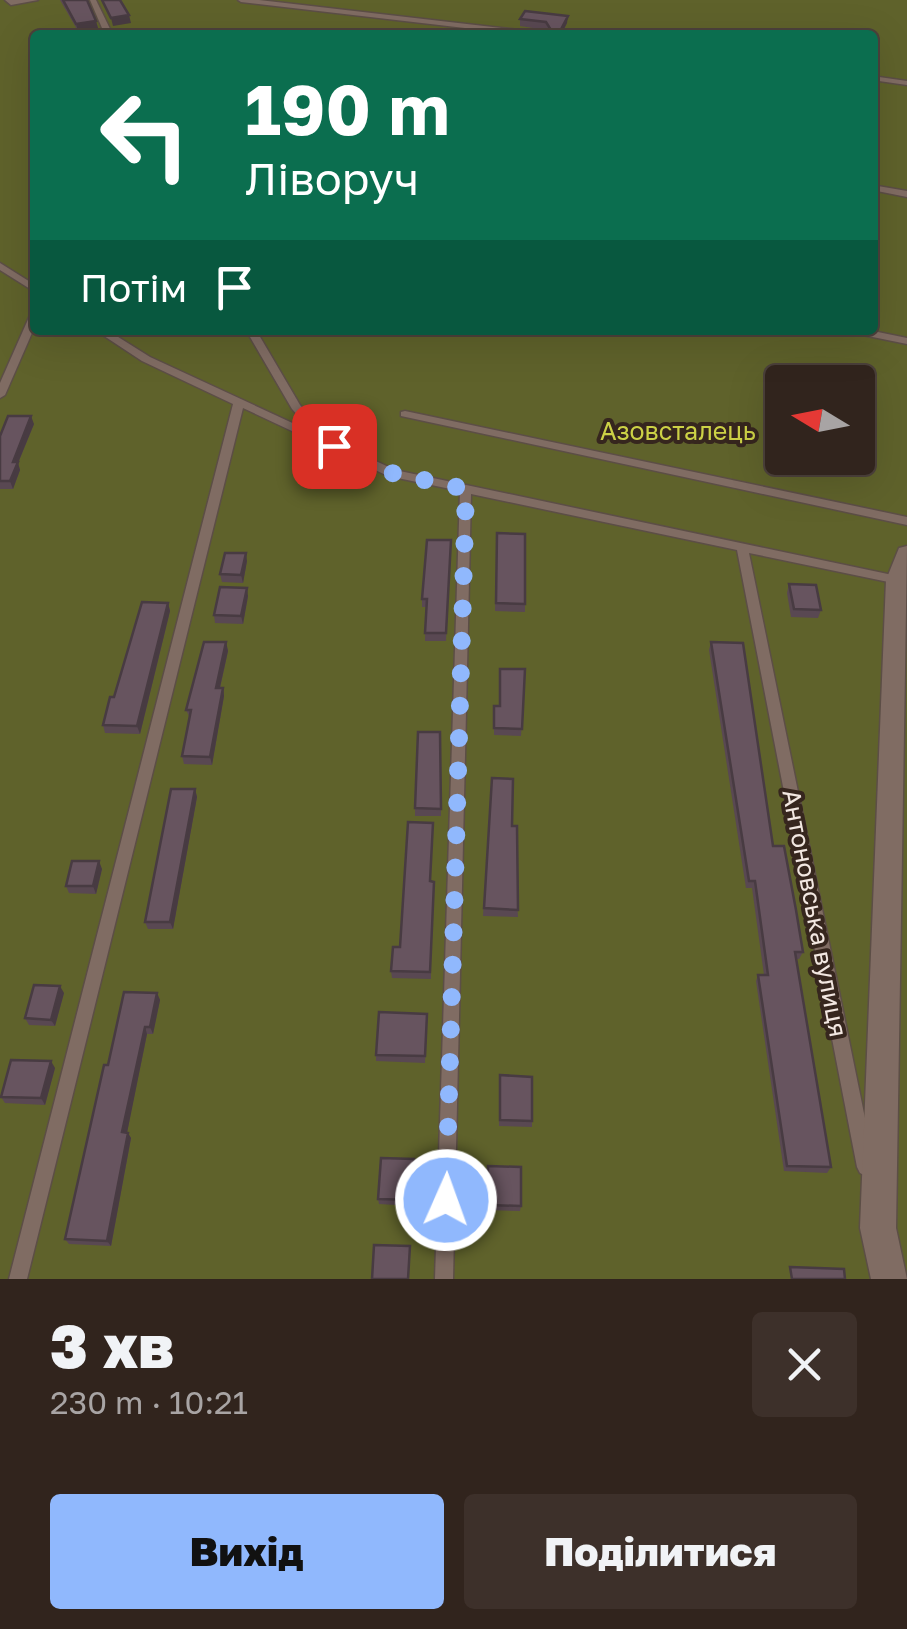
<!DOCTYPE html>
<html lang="uk">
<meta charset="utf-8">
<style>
body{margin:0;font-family:"Golos Text",sans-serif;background:#3d302a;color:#f1f3f6;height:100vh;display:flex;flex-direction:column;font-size:38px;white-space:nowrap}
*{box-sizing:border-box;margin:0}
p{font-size:32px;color:#a8a4a4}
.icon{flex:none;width:55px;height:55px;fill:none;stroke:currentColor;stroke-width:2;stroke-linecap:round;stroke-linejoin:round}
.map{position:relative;height:1279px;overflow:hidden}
.side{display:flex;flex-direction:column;background:#31241d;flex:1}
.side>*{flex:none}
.guide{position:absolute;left:30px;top:30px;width:848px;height:305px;border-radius:10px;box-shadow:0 10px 40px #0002,0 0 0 2px #4c413b;background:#0b6e4f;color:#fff;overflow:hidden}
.needle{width:65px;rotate:280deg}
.fabs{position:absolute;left:765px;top:365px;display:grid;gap:20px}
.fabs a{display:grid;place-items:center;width:110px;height:110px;border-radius:10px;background:#31241d;box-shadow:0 10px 40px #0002,0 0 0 2px #4c413b;font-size:50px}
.pin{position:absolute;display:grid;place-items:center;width:85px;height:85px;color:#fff;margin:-42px;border-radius:20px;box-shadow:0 5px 15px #0006}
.me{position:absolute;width:110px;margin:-55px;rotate:2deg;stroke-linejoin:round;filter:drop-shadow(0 0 8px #0008)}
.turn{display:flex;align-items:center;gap:35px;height:210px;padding:0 50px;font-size:45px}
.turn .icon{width:130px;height:130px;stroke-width:2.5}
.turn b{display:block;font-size:70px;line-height:85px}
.then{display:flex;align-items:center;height:95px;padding:0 50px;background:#0003;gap:20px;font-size:38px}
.round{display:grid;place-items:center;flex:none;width:105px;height:105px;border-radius:10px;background:#3d302a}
.head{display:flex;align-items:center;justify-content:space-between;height:170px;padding:0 50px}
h1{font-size:60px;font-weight:800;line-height:75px}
.cta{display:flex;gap:20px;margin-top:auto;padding:20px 50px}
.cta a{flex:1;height:115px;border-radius:10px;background:#90b8fd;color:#111;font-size:40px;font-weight:800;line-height:115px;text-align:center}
.cta a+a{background:#3d302a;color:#f1f3f6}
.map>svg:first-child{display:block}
.green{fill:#5f622b;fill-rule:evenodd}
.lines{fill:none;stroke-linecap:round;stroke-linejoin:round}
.lane-casing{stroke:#5c4e46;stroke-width:3}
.street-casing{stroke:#5c4e46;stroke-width:3}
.lane{fill:#806c63;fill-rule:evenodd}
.street{fill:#806c63;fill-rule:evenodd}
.wall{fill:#594852}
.shaded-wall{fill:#483b42}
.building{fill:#67545f;stroke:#483b42;stroke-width:2.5}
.route{stroke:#90b8fd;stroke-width:18;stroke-dasharray:0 32.4}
.labels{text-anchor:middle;stroke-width:8;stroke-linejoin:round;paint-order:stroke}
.park-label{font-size:25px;fill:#ccd146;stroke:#36261e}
.street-label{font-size:25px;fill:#f2e7e1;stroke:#36261e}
</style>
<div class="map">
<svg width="907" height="1279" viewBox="0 0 907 1279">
<rect width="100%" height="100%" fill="#413027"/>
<!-- green -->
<path class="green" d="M0,0H907V1279H0ZM35,35H872V330H35ZM782,382H858V458H782Z"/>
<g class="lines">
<!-- lane casing -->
<g class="lane-casing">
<g id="lane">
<polygon points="5,0 38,0 11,5"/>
<polygon points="90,0 96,0 113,35 105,35"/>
<polygon points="238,0 259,0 544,33 548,35 525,35 241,2"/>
<polygon points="872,76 907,81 907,85 872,80"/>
<polygon points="872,185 907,191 907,197 872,190"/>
<polygon points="0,263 35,285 35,292 0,270"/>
<polygon points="35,312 35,326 5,395 0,398 0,383 30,315"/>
<polygon points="95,330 107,330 150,357 314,433 292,409 246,330 256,330 300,405 333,441 395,470 902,577 904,580 902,583 898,584 749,553 875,1167 872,1173 866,1176 860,1173 857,1167 737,550 471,494 453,1279 435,1279 460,491 388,476 243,408 27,1279 9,1279 233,404 142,361"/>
<polygon points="848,330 868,330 907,338 907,344 853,333"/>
<polygon points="405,411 907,517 907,525 401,416 401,412"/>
</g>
</g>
<!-- street casing -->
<g class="street-casing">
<polygon id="street" points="907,546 896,1228 907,1279 871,1279 860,1228 886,580 899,548"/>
</g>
<!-- lane -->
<use href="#lane" class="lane"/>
<!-- street -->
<use href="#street" class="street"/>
</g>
<!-- wall -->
<g class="wall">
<polygon points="60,0 88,0 98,28 78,31"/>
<polygon points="520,19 567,23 561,35 512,35 546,30 520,26"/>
<polygon points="34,424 18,463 20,470 13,489 0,489 0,436"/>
<polygon points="497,533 525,534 525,612 495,611"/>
<polygon points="451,540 446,641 425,641 426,607 422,607 422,599"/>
<polygon points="247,561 243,583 222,582 220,574"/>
<polygon points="789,584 821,610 818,618 791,617 787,593"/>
<polygon points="248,596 243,624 215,623 214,615"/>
<polygon points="168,603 170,611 140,734 105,733 103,725 114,697"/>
<polygon points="226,642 228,651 220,688 223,688 224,696 212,765 184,764 182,756 190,718 186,710"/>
<polygon points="711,642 773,846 803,952 799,959 796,959 831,1167 827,1173 784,1171 756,981 758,975 764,975 752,888 746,888 709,650"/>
<polygon points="525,669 521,736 494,735 494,706 499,706"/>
<polygon points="440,732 441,816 415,816 415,808"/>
<polygon points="492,778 512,826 518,917 483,916"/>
<polygon points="195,789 197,797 173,929 148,929 145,922"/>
<polygon points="102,869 96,894 69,893 66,886"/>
<polygon points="430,882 431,979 392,978 391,971 400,947"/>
<polygon points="64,993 55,1026 29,1025 25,1018"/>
<polygon points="157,993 160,1000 153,1034 147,1034 127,1132 131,1138 111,1246 69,1244 65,1239 108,1065"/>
<polygon points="427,1020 425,1063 376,1061 376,1055"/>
<polygon points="55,1068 45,1105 5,1103 1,1097"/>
<polygon points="500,1075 532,1121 532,1127 499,1126"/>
<polygon points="414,1159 412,1206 379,1204 378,1199"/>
<polygon points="488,1166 521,1206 520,1211 486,1210"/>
</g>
<!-- shaded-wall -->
<g class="shaded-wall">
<polygon points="129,15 131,23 113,26 111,18"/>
<polygon points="568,16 567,23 561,35 558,35"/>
<polygon points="96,21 98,28 78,31 76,24"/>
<polygon points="31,416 34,424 18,463 20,470 13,489 10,481 13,462"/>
<polygon points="246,553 247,561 243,583 241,575"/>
<polygon points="247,588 248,596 243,624 241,616"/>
<polygon points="168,603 170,611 140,734 137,726"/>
<polygon points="226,642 228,651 218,696 216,688"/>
<polygon points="223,688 224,696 212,765 210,757"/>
<polygon points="195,789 197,797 173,929 170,922"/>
<polygon points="99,861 102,869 96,894 93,886"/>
<polygon points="60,986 64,993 55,1026 51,1020"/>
<polygon points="157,993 160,1000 153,1034 150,1027"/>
<polygon points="145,1027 147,1034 126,1138 122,1132"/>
<polygon points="51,1061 55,1068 45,1105 41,1098"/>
<polygon points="128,1133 131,1138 111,1246 107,1241"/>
</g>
<!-- building -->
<g class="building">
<polygon points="63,0 87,0 96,21 76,24"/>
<polygon points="102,0 120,0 129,15 111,18"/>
<polygon points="525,11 568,16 558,35 512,35 514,30 551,30 546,22 520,19"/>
<polygon points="8,416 31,416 13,462 18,462 10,481 0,481 0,436"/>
<polygon points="497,533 525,534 525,604 496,603"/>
<polygon points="427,540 451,540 446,633 425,633 427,599 422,599"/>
<polygon points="225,553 246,553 241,575 220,574"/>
<polygon points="789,584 816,585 821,610 794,609"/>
<polygon points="220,587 247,588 241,616 214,615"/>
<polygon points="142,602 168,603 137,726 103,725 110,697 114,697"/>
<polygon points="204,642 226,642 216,688 223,688 210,757 182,756 191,710 186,710"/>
<polygon points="711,642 743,643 773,846 784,846 796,910 803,952 795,952 831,1167 787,1166 758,975 768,975 755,881 749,881"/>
<polygon points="500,669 525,669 522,729 494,728 494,706 500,706"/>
<polygon points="418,732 440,732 441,809 415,808"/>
<polygon points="492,778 513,779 512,826 517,826 518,910 484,908"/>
<polygon points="171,789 195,789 170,922 145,922"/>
<polygon points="408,822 433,823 430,881 434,882 430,972 391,971 393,947 400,947"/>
<polygon points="72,861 99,861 93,886 66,886"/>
<polygon points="34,985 60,986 51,1020 25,1018"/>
<polygon points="124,992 157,993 150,1027 145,1027 122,1132 128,1133 107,1241 65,1239 104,1065 108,1065"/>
<polygon points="379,1012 427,1014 425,1056 376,1055"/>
<polygon points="11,1060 51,1061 41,1098 1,1097"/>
<polygon points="500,1075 532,1077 532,1121 500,1120"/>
<polygon points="381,1158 414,1159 411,1200 378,1199"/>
<polygon points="488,1166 521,1167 521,1206 487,1205"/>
<polygon points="374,1245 410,1246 408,1279 372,1279"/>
<polygon points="790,1267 844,1269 845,1279 792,1279"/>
</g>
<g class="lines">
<!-- route -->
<polyline class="route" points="334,446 392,473 466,489 446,1200"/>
</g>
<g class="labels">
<!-- park labels -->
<g class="park-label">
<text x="678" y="440">Азовсталець</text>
</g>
<!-- street labels -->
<g class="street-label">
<text transform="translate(815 913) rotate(79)" y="9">Антоновська вулиця</text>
</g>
</g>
</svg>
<div class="fabs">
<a><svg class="needle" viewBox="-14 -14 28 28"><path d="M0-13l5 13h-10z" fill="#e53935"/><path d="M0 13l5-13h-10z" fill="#a8a4a4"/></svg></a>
</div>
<div class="pin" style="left:334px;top:446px;background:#d93025"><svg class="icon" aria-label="arrive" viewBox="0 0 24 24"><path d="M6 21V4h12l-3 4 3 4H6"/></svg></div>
<svg class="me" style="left:446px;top:1200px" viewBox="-20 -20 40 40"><circle r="17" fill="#90b8fd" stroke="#fff" stroke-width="3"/><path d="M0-11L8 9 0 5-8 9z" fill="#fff"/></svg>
<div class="guide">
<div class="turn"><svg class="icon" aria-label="left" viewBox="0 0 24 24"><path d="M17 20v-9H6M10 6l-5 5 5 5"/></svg><div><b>190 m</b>Ліворуч</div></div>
<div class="then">Потім<svg class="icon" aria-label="arrive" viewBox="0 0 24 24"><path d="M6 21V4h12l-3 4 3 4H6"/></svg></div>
</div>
</div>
<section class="side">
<div class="head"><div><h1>3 хв</h1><p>230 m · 10:21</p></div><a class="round"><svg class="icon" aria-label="close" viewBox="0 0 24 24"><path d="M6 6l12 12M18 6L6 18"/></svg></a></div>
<div class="cta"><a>Вихід</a><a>Поділитися</a></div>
</section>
